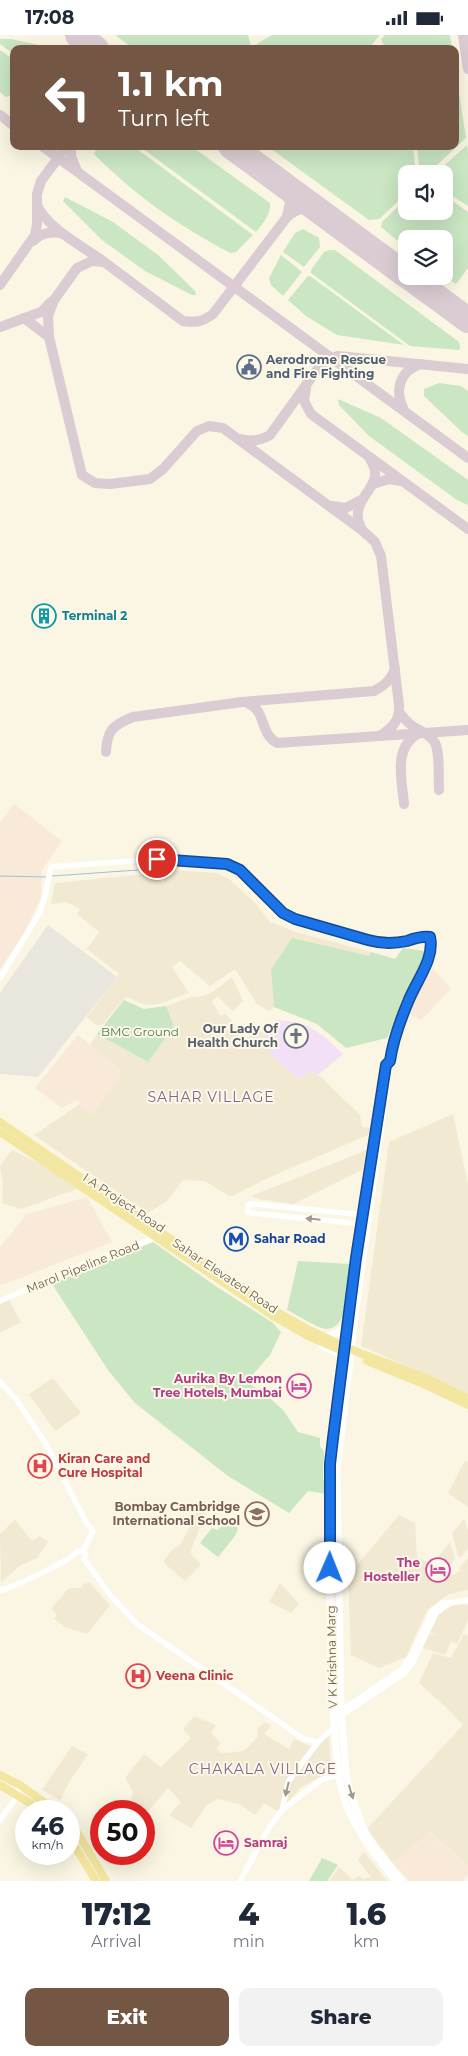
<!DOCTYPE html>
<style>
body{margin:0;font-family:Montserrat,sans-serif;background:#f2f2f3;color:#1f2937;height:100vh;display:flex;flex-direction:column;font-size:19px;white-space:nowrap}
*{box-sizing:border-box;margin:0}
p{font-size:16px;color:#747a83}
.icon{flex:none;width:28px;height:28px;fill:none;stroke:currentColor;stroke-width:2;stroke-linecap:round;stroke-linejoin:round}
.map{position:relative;height:1846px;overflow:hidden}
.drawer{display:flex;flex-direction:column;background:#fff;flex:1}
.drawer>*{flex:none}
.banner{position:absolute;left:10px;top:10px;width:449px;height:105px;border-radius:10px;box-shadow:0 5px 20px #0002;background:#735643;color:#fff;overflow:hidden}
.buttons{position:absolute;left:398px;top:130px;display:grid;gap:10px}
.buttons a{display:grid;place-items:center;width:55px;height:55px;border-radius:10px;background:#fff;box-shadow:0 5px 20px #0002;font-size:25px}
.speed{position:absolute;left:15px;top:1765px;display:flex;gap:10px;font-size:25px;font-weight:700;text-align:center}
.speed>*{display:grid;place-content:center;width:65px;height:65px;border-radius:50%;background:#fff;box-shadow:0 5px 20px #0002;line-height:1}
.speed small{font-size:12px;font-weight:400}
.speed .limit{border:8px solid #d22;background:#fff;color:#111}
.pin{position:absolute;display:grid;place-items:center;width:42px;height:42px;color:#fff;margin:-21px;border:2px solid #fff;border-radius:50%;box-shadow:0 1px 5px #0007}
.me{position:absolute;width:55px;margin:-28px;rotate:1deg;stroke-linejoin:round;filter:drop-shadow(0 0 4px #0008)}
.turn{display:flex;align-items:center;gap:18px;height:105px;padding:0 25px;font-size:22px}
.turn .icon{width:65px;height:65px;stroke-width:2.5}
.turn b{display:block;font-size:35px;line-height:42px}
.eta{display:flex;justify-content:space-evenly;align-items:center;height:85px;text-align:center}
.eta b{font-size:30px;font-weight:800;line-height:35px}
.primary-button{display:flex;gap:10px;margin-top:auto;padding:10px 25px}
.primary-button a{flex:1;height:58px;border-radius:10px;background:#735643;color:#fff;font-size:20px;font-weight:800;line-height:58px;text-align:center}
.primary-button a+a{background:#f2f2f3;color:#1f2937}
.status{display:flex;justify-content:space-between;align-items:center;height:35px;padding:0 25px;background:#fff;direction:ltr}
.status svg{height:14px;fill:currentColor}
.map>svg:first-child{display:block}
.residential{fill:#f1e9d2}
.commercial{fill:#f9e9d8}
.industrial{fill:#e9e6dd}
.education{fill:#f2e0f6}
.green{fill:#cae6c3}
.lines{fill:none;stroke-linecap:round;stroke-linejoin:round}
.stream{stroke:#a1c0d2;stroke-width:1}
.taxiway{stroke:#daccd2;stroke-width:10}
.runway{stroke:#daccd2;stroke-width:26}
.tertiary{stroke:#fff;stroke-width:5.5}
.secondary{stroke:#fff;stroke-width:7}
.primary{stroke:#f3e6a1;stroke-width:8}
.oneway{fill:#a1988a}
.route-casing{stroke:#114b97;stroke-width:12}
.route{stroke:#1a73e8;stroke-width:9}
.labels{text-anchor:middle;stroke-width:4;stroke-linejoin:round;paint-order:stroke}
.service-label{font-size:12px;font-weight:bold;fill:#4e5e75;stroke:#fdf9e9;text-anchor:start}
.culture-label{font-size:12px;font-weight:bold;fill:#0d838f;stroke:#fdf9e9;text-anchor:start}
.worship-label{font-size:12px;font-weight:bold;fill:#5b616d;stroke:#fdf9e9;text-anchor:end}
.park-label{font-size:12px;fill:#4c7a48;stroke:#fdf9e9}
.street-label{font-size:12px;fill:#6f604b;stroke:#fdf9e9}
.transit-label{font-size:12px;font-weight:bold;fill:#164399;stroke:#fdf9e9;text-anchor:start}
.hotel-label{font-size:12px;font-weight:bold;fill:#b23c85;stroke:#fdf9e9;text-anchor:end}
.health-label{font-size:12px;font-weight:bold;fill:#be3a42;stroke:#fdf9e9;text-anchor:start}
.education-label{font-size:12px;font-weight:bold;fill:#785e54;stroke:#fdf9e9;text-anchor:end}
.neighbourhood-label{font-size:14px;letter-spacing:1px;fill:#87648c;stroke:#fdf9e9}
</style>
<div class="status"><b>17:08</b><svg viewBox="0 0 49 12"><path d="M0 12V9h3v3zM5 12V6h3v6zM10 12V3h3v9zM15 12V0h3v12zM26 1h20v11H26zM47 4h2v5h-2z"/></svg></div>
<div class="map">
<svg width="468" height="1846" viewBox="0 0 468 1846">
<rect width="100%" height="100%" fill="#faf6e3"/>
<!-- residential -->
<g class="residential">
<polygon points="168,835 217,838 229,844 255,868 270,887 296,897 371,917 370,921 271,935 274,972 269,976 257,969 235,934 210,951 180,926 172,932 189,958 159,969 145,970 126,962 101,991 95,989 87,982 119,939 87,914 99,897 77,879 80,874 66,867 51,869 55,848 147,839 163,848"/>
<polygon points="232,942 243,966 233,976 217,961 212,967 221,981 225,978 246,1003 263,996 272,1020 299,1044 310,1036 322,1043 360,1080 362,1092 371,1093 368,1100 270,1142 230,1162 205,1146 183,1145 167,1166 148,1178 34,1100 80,1069 91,1080 121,1035 90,1010 97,999 148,1027 174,991 166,971 191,962 203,961 213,957"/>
<polygon points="453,1079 468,1150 468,1358 361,1311 389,1107"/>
<polygon points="12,1115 45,1131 77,1154 21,1174 2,1168 3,1149 0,1131"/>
<polygon points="367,1115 363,1134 293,1169 258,1164 251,1161"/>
<polygon points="9,1265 21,1287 0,1298 0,1269"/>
<polygon points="53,1343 81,1378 55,1396 29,1359"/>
<polygon points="468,1426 468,1472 448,1458 464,1427"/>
<polygon points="195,1471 206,1477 190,1518 201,1530 185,1546 163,1527 172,1515 180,1510 188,1496"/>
<polygon points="399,1480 415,1488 417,1522 454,1540 461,1535 459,1533 468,1523 468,1555 449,1559 427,1575 406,1622 379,1633 351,1620 348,1541"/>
<polygon points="464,1484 468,1496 468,1514 461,1522 458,1520 452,1498"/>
<polygon points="15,1485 32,1506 40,1501 48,1507 37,1523 21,1530 1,1547 0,1499"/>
<polygon points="450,1507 455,1524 449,1531 446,1532 433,1528"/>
<polygon points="89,1547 110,1570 87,1599 65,1592 54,1584 57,1579 51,1574 69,1553 81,1553 82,1550"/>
<polygon points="280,1548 299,1569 291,1578 269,1567"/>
<polygon points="455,1569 468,1570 468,1585 457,1609 451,1606 445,1620 421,1612 427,1598 437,1601 430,1597 436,1584 442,1575"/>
<polygon points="464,1599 468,1601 468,1831 430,1797 393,1828 367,1794 463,1690 446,1672 419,1648 433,1618 451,1623"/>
<polygon points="194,1681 216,1690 211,1698 221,1708 216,1714 222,1718 244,1716 258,1702 257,1694 265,1687 271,1691 264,1699 289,1714 294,1704 313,1712 329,1699 331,1736 300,1753 281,1778 264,1768 255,1780 239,1769 217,1764 206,1771 191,1793 169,1780 181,1767 168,1753 144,1781 144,1776 135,1776 130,1772 133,1757 125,1743 144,1719 161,1732 191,1703 183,1694"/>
<polygon points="72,1711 88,1719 69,1747 60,1765 42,1755"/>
<polygon points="364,1817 387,1846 329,1846 339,1832 353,1845 360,1841 363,1844 371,1842 358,1825"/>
</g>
<!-- commercial -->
<g class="commercial">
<polygon points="14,769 62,806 42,835 41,862 26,895 0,934 0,788"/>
<polygon points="433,933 451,954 421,985 407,978"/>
<polygon points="78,1000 121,1035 120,1043 91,1081 77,1065 62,1073 35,1053"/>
<polygon points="87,1162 112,1207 0,1251 0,1212 27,1179"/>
<polygon points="429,1797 468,1831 468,1839 463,1846 409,1846 393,1828"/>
</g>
<!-- industrial -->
<polygon class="industrial" points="48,890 117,942 38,1042 0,1039 0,958"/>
<!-- education -->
<polygon class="education" points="277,985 295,987 309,992 325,1002 343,1019 318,1040 310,1036 299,1044 271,1020 263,996"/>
<!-- green -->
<g class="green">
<polygon points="115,0 248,0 251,11 255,13 258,8 272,0 380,0 368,14 134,14"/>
<polygon points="385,0 450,0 452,14 403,14 395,10 389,14 383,9 381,4"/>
<polygon points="0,4 11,4 58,14 14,14 14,19 0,9"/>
<polygon points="0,15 14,25 14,60 6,62 0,57"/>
<polygon points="455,32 466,103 427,139 419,133 417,111 455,111"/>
<path d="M467,110L468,116V171C452,160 444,159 444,139H435Z"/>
<path d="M97,111H133L253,200L236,217L230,218C176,189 137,162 94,119Z"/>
<path d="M139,111H191L270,168C271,180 263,188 256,197Z"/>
<polygon points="267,111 413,111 416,139 406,139 406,159 379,184 369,185"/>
<polygon points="65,162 113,187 158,220 195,256 196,260 192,260 145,236 102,205 63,166"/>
<polygon points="448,163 468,177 468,233 456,249 444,241 444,234 454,221 446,215 444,217 444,204 406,204 406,213 381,192 382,187 406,164 406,176 444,176 444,169"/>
<polygon points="303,194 319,203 320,212 304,232 283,217 295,198"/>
<polygon points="329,215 335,215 459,307 460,313 459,315 410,311 311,238 311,235 324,217"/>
<polygon points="281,220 302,237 283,261 271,250 269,243"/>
<polygon points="308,241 310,241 404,310 337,300 306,281 288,265"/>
<polygon points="439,348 461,351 468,356 468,401 462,397 424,361 424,354"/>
<polygon points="338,364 381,383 468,445 468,470 457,465 369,401 339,370"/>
<polygon points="292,903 369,921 371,917 395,924 403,913 425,916 425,919 387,1003 346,1013 317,989 274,972 271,935"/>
<polygon points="124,965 144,974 166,971 174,991 148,1027 97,999"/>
<polygon points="153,1207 217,1252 273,1288 281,1297 270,1320 246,1347 263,1357 283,1375 298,1397 320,1403 320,1411 324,1417 323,1442 327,1459 308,1456 289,1478 228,1441 135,1368 108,1335 52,1249"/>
<path d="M298,1226L350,1229C348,1246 350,1295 326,1294C317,1293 296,1279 287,1275Z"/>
<polygon points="226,1486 236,1490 238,1494 235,1501 218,1522 200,1508 212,1493 218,1495"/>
<polygon points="322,1823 338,1830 327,1846 309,1846"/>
</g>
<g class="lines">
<!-- stream -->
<g class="stream">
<polyline points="0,841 48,842"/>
<polyline points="52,841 138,835"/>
</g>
<!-- taxiway -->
<g class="taxiway">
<polyline points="463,0 468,34"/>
<polyline points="93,11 95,14"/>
<polyline points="0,80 14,91"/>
<polyline points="42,111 468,423"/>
<polyline points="71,111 71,121 77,136"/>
<polyline points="282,149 290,167 287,182"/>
<path d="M37,170C47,193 82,211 103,226C130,246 156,266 183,286C195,288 202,287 213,279L287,182C297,173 306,172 319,176"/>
<path d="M33,206C41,198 52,196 63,199"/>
<path d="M104,227L92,226L77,233L54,265L48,281L49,302L82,440L95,448L110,449L150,444L163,434L197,396L209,391L223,393L363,496L375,507L381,521L399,670C400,686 392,693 380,701"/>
<polyline points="0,250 35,200 37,189 37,159 41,146 67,111"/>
<polyline points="24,283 49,302"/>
<polyline points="0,292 41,277 51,267"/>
<polyline points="306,353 304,366 311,379 468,494"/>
<path d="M404,375C394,356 399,336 421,329"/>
<path d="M241,404C251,407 260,406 270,400L319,332L325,326L338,321L468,334"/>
<polyline points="373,449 389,444 401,446"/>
<polyline points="332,471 346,473 361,465"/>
<path d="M362,495C344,461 390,454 370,424"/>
<path d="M245,667C268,675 258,697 277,708L468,695"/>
<path d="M400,678C411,695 424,694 433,705C441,713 438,743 439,755"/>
<path d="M106,717C107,695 113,690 133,682L242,667L374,656C385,650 391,645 395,633"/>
<path d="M404,769C402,745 393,714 417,699"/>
</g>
<!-- runway -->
<g class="runway">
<polyline points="78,0 96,14"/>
<polyline points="231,111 406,240"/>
<polyline points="408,241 468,285"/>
</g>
<!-- tertiary -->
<g class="tertiary">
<path d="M0,943L40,877L45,861L51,832L157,824L227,829L240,835L283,878L295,884L380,909L406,906L424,901H430C435,923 418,944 409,963C403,977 398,992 393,1007L352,1310"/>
<polyline points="364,1189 252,1178 248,1177 248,1170 253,1169 364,1180"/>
<polyline points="0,1266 87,1228 158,1202"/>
<polyline points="346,1308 357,1223 386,1030 390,1026"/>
<polyline points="0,1347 13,1361"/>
<polyline points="16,1364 46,1409 87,1489 93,1496 83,1516"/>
<polyline points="84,1524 111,1561 137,1589 304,1704 318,1707"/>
<path d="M0,1556C15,1551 70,1526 78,1516L84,1517L86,1520L84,1524"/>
<polyline points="337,1675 345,1673 402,1634 411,1621 433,1575 442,1568 450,1568"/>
<polyline points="339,1682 405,1638 413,1627 436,1578 450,1568 468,1565"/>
<polyline points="282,1776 288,1747 318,1707 337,1690"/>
<polyline points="0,1785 18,1760 20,1750"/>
<polyline points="240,1846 270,1791 283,1774 321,1745 341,1739"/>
</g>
<!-- secondary -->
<g class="secondary">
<polyline points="328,1301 339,1297 348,1289"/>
<polyline points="341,1306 352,1310 337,1434 341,1674 346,1739 350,1757 363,1793 376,1814 402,1846"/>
<polyline points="322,1311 347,1322"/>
<path d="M345,1313C327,1413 329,1515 331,1616C332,1652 333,1687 337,1722C339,1734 339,1748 343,1760C353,1793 374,1819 396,1846"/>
</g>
<!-- primary -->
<g class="primary">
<polyline points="0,1087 277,1277 311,1296 357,1317 424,1342 468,1363"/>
<polyline points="0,1097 273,1281 308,1301 345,1317"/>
<polyline points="367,1326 421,1348 468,1370"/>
<polyline points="0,1740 20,1750 56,1776"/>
<polyline points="0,1750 43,1776"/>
<polyline points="69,1787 79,1800 106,1846"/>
<polyline points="69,1802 96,1846"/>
</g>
</g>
<!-- one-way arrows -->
<defs><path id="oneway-solid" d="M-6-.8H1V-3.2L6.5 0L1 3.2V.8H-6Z" transform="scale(1.25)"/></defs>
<g class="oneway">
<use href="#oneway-solid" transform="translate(313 1184) rotate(-174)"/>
<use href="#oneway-solid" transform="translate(287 1754) rotate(104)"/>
<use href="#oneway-solid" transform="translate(351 1757) rotate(73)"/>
</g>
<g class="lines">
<!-- route casing -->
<g class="route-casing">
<path id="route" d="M157,824L227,829L240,835L283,878L295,884L368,905C382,909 393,909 407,906C415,903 422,901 430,902C435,924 416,946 408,967C400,986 393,1005 390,1026L386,1030L356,1223L333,1403L330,1429V1533"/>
</g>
<!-- route -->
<use href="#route" class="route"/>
</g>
<!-- icons -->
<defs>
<g id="civic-ring" transform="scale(1.25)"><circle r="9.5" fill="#fdf9e9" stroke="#5c6f8a" stroke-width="1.5"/><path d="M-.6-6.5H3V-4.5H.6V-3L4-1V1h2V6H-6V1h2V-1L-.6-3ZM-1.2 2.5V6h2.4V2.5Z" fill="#5c6f8a"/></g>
<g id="building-ring" transform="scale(1.25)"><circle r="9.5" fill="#fdf9e9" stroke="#0f9aa8" stroke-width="1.5"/><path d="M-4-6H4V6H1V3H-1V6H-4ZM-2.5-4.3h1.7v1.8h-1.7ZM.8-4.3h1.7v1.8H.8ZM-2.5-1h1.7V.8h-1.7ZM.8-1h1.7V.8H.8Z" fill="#0f9aa8"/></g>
<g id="church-ring" transform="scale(1.25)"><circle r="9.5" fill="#fdf9e9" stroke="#6b7280" stroke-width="1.5"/><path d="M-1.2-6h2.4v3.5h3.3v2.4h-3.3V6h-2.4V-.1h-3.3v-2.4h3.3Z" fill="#6b7280"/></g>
<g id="metro-ring" transform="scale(1.25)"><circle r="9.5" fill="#fdf9e9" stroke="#1a4fb4" stroke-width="1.5"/><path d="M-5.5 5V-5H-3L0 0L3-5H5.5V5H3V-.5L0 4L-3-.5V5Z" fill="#1a4fb4"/></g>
<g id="hotel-ring" transform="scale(1.25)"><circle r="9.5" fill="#fdf9e9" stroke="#d1479c" stroke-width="1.5"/><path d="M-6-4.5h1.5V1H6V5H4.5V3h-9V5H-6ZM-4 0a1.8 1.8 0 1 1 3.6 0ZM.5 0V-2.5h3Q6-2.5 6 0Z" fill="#d1479c"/></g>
<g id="hospital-ring" transform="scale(1.25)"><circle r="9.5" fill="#fdf9e9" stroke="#e0444e" stroke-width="1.5"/><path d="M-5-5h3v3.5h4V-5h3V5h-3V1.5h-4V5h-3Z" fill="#e0444e"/></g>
<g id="school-ring" transform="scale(1.25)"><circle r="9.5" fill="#fdf9e9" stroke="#8d6e63" stroke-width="1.5"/><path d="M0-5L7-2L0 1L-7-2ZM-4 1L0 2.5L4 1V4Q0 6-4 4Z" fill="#8d6e63"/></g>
</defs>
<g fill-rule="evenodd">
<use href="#civic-ring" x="249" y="332"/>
<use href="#building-ring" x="44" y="581"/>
<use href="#church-ring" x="296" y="1001"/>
<use href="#metro-ring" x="236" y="1204"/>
<use href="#hotel-ring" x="299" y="1351"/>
<use href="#hospital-ring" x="40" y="1431"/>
<use href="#school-ring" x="257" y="1479"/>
<use href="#hotel-ring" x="438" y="1535"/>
<use href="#hospital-ring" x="138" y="1641"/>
<use href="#hotel-ring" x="226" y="1808"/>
</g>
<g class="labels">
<!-- service labels -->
<g class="service-label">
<text x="266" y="329">Aerodrome Rescue<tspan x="266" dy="14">and Fire Fighting</tspan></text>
</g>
<!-- culture labels -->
<g class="culture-label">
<text x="62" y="585">Terminal 2</text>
</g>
<!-- worship labels -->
<g class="worship-label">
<text x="278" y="998">Our Lady Of<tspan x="278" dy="14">Health Church</tspan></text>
</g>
<!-- park labels -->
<g class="park-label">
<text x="140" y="1001">BMC Ground</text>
</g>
<!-- street labels -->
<g class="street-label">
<text transform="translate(124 1168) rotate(34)" y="4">I A Project Road</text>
<text transform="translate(83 1232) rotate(-22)" y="4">Marol Pipeline Road</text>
<text transform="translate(225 1241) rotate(34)" y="4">Sahar Elevated Road</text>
<text transform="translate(332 1622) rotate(-91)" y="4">V K Krishna Marg</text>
</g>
<!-- transit labels -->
<g class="transit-label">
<text x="254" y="1208">Sahar Road</text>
</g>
<!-- hotel labels -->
<g class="hotel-label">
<text x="282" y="1348">Aurika By Lemon<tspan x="282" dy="14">Tree Hotels, Mumbai</tspan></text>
<text x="420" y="1532">The<tspan x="420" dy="14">Hosteller</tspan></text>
<text x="244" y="1812" text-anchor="start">Samraj</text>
</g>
<!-- health labels -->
<g class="health-label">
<text x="58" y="1428">Kiran Care and<tspan x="58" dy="14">Cure Hospital</tspan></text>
<text x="156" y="1645">Veena Clinic</text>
</g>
<!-- education labels -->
<g class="education-label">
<text x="240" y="1476">Bombay Cambridge<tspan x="240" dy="14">International School</tspan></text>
</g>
<!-- neighbourhood labels -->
<g class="neighbourhood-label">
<text x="211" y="1067">SAHAR VILLAGE</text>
<text x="263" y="1739">CHAKALA VILLAGE</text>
</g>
</g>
</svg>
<div class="buttons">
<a><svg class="icon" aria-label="sound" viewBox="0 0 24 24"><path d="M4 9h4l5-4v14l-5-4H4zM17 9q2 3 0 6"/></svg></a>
<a><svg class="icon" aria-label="layers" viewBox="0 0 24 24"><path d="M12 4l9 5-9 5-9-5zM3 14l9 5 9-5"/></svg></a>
</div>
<div class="speed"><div>46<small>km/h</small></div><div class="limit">50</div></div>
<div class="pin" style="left:157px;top:824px;background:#d93025"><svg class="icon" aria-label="arrive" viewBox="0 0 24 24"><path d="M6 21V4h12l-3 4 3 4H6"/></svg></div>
<svg class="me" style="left:330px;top:1533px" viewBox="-20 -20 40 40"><circle r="19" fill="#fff"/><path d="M0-13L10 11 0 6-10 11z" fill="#1a73e8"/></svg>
<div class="banner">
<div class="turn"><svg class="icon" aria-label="left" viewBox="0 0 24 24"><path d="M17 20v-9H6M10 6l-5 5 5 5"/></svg><div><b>1.1 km</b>Turn left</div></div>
</div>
</div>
<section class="drawer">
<div class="eta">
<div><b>17:12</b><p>Arrival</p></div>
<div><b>4</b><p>min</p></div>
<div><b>1.6</b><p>km</p></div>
</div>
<div class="primary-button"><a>Exit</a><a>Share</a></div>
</section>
